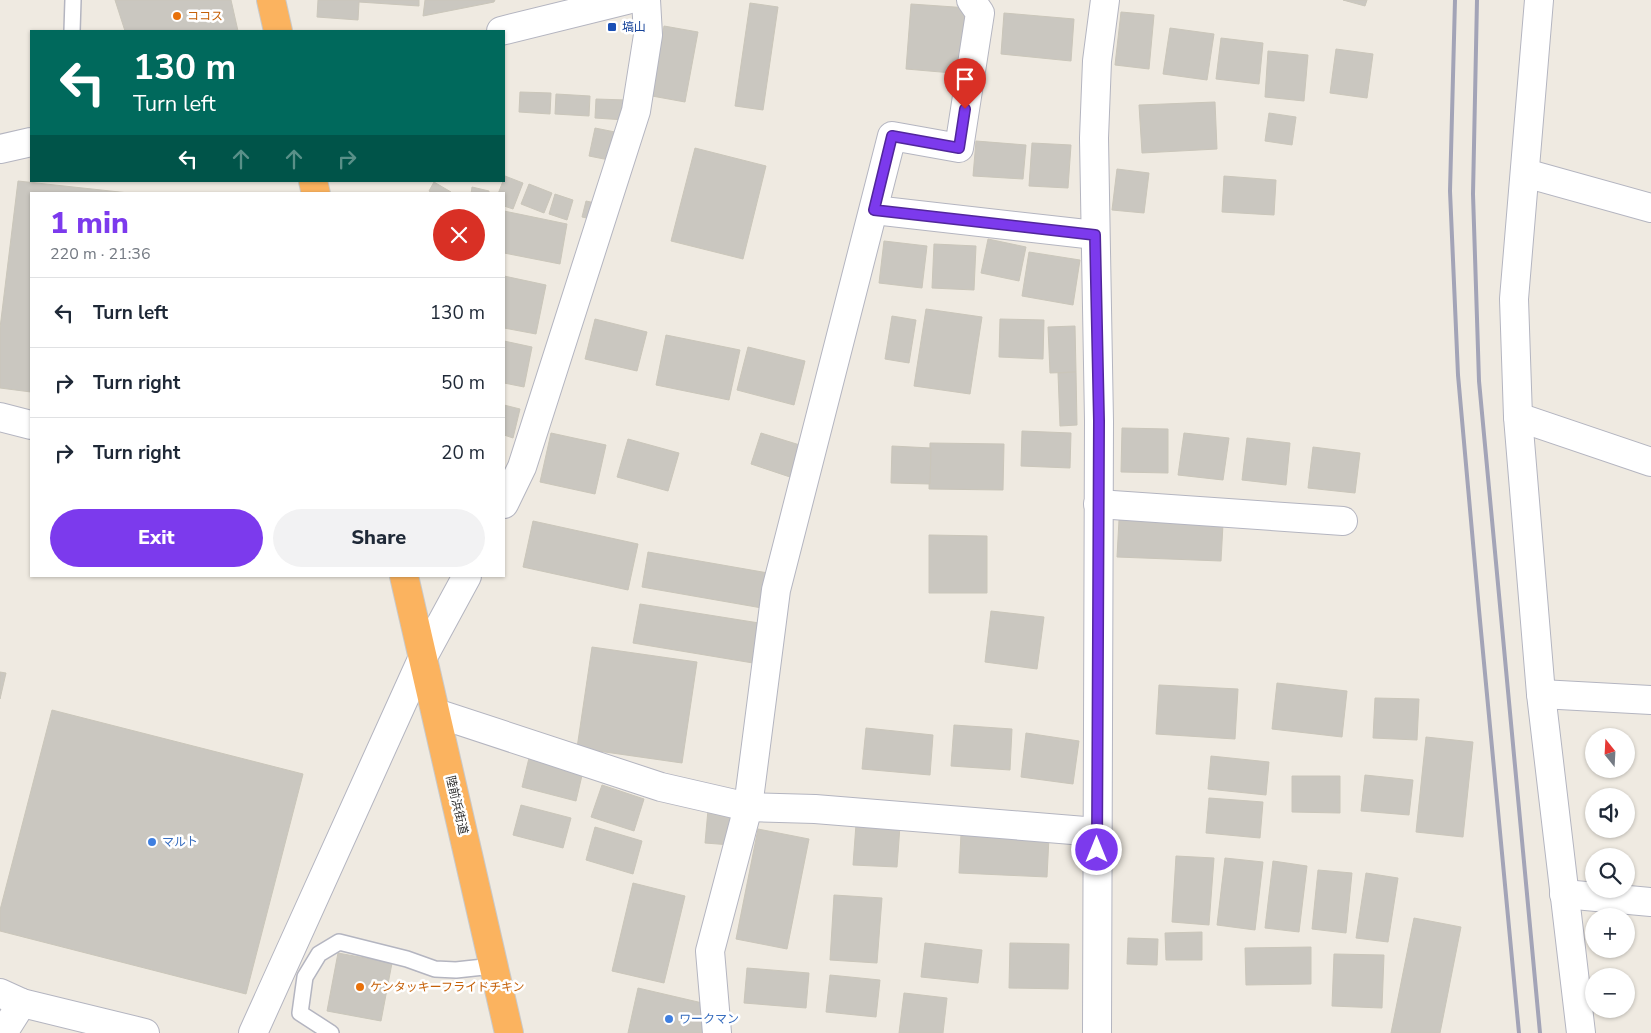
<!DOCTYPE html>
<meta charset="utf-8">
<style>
body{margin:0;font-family:"Nunito Sans","Noto Sans JP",sans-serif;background:#f2f2f3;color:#1f2937;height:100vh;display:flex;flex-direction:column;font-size:19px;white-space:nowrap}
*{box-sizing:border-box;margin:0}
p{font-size:16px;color:#747a83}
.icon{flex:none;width:28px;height:28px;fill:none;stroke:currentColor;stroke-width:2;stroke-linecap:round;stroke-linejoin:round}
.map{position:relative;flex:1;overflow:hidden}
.details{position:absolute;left:30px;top:192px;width:475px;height:385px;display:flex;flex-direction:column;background:#fff;border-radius:0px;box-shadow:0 1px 4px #0004}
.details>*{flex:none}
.top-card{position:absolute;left:30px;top:30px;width:475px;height:152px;border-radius:0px;box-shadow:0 1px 4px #0004;background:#00695c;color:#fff;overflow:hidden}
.needle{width:32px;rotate:342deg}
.fabs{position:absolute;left:1585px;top:728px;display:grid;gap:10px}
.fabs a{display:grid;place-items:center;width:50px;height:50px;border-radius:50%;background:#fff;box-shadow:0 1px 4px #0004;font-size:25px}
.pin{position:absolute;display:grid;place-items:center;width:42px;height:42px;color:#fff;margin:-51px -21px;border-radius:50% 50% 50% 0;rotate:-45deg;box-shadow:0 0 5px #0007}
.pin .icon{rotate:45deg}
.me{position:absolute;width:55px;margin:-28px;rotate:0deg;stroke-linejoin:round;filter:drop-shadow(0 0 4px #0008)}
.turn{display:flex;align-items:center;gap:18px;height:105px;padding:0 20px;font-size:22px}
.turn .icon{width:65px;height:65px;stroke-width:2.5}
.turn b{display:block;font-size:35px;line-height:42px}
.lanes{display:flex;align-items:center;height:48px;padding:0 20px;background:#0003;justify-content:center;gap:25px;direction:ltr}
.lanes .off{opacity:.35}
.round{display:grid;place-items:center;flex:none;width:52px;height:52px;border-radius:26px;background:#f2f2f3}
.summary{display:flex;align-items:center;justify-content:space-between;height:85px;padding:0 20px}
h1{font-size:30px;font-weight:800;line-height:38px;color:#7c3aed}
.cta{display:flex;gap:10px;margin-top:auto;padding:10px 20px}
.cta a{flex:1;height:58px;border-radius:30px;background:#7c3aed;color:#fff;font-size:20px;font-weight:800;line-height:58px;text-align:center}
.cta a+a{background:#f2f2f3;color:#1f2937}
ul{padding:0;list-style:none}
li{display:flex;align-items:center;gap:15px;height:70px;padding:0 20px;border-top:1px solid #e0e1e3}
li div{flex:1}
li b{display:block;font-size:19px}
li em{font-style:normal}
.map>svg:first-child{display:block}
.building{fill:#cac7c0;stroke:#cac6ba}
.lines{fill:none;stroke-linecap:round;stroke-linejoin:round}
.lane-casing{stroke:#b4b5c0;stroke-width:18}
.street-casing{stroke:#b4b5c0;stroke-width:30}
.secondary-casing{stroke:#b4b5c0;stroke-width:30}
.highway-casing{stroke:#c9c9c9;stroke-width:30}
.lane{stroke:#fff;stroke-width:15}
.street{stroke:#fff;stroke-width:28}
.secondary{stroke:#fff;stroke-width:28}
.highway{stroke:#fbb35f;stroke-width:28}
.rail{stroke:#a3a4b7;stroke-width:4}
.route-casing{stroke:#51269a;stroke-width:12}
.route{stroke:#7c3aed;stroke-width:9}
.food-dot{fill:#e8710a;stroke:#fff;stroke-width:2}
.transit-dot{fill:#1a4fb4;stroke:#fff;stroke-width:2}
.shop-dot{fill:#3f7fe0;stroke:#fff;stroke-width:2}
.labels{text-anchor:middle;stroke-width:5;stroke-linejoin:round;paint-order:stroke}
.food-label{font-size:12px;fill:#c56008;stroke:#fff;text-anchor:start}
.transit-label{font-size:12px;fill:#164399;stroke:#fff;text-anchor:start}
.street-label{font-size:12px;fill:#2e2e2e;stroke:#fff}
.shop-label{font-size:12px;fill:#366cbe;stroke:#fff;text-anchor:start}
</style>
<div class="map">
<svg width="1651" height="1033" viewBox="0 0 1651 1033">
<rect width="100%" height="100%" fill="#efeae1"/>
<!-- building -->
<g class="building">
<polygon points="115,0 231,0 238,31 125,31"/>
<polygon points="318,0 419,0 419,6 359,2 358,20 317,17"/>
<polygon points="425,0 495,0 494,2 423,16"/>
<polygon points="1343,0 1367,0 1365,6"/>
<polygon points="750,3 778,7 763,110 735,106"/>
<polygon points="911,4 969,8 964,74 906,69"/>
<polygon points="1121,12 1154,15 1149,69 1115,65"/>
<polygon points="1004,13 1074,19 1071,61 1001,54"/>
<polygon points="664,26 698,32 685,102 652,96"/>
<polygon points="1170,28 1214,34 1207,80 1163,74"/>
<polygon points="1221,38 1263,43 1259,84 1216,79"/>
<polygon points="1336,49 1373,54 1367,98 1330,93"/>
<polygon points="1268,51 1308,55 1304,101 1265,97"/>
<polygon points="520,92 551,93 550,114 519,112"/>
<polygon points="556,94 590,96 589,116 555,114"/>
<polygon points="596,99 626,100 625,120 595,118"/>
<polygon points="1215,102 1217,149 1142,153 1139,105"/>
<polygon points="1269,113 1296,117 1292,145 1265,141"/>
<polygon points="595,128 615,132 609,160 589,156"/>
<polygon points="976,141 1026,145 1023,179 973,176"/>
<polygon points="1032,143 1071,145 1068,188 1029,186"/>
<polygon points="695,148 766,166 743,259 671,241"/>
<polygon points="1117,169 1149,173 1144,213 1112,210"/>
<polygon points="505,176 523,183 513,209 504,206 504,194 498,194"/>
<polygon points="1224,176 1276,180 1274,215 1222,212"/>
<polygon points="18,181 138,194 31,194 31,392 0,388 0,328"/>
<polygon points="434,182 451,192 450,194 434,194 429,191"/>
<polygon points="529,184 552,193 544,213 521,204"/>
<polygon points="472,187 489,191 489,194 471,194"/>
<polygon points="555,194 573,200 567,220 549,214"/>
<polygon points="586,201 600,204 596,220 582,217"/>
<polygon points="504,211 567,224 560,264 504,253"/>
<polygon points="988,239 1026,247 1019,281 981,273"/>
<polygon points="884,241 927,246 922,288 879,283"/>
<polygon points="934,244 976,246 974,290 932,288"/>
<polygon points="1029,252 1080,260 1073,305 1022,296"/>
<polygon points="504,276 546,285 536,334 504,328"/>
<polygon points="926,309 982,317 970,394 914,386"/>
<polygon points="892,316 916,320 909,363 885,359"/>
<polygon points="595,319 647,332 637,371 585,359"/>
<polygon points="1000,319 1044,320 1043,359 999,357"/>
<polygon points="1075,326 1076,372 1050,373 1048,327"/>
<polygon points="666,335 740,350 729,400 656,385"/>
<polygon points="504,341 532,347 524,387 504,383"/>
<polygon points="748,347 805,361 794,405 737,390"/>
<polygon points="1076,372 1077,425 1060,426 1058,373"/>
<polygon points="504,405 520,409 513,438 504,435"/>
<polygon points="1122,428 1168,429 1168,473 1121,472"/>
<polygon points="1022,431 1071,433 1070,468 1021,466"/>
<polygon points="551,433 606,445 595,494 540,482"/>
<polygon points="761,433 803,446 793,478 751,464"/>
<polygon points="1184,433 1229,438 1223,480 1178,475"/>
<polygon points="1247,438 1290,443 1286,485 1242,480"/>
<polygon points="628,439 679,453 668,491 617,477"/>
<polygon points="930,443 1004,444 1003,490 929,489"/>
<polygon points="892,446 931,448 930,484 891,483"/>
<polygon points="1313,447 1360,453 1355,493 1308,488"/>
<polygon points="1119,520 1223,524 1221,561 1117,557"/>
<polygon points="533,521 638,544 628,590 523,567"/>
<polygon points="929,535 987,536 987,593 929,593"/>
<polygon points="648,552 768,573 762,608 642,587"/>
<polygon points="640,604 759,623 753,663 633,643"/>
<polygon points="991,611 1044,617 1037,669 985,662"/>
<polygon points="592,647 697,662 682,763 577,748"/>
<polygon points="0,672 6,673 0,699"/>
<polygon points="1277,683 1347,691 1342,737 1272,729"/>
<polygon points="1159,685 1238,689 1235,739 1156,734"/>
<polygon points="1375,698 1419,699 1417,740 1373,738"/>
<polygon points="52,710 303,774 246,994 0,931 0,910"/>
<polygon points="954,725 1012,729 1010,770 951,766"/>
<polygon points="866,728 933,735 930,775 862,769"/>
<polygon points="1026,733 1079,741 1073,784 1021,777"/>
<polygon points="1426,737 1473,742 1463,837 1416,832"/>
<polygon points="1211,756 1269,762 1266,795 1208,789"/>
<polygon points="529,758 583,771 576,801 522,787"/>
<polygon points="1365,775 1413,780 1409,815 1361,811"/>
<polygon points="1292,776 1340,776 1340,813 1292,812"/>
<polygon points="602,785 644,799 634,831 591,817"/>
<polygon points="1209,798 1263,802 1260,838 1206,833"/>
<polygon points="521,805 571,818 563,848 513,835"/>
<polygon points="708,810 734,812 731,845 705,843"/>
<polygon points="856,824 900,826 897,867 853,865"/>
<polygon points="595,827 642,841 633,874 586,860"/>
<polygon points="758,829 809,839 787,949 736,939"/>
<polygon points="961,834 1049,837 1047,877 959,873"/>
<polygon points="1176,856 1214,858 1209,925 1172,922"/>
<polygon points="1225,858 1263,862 1255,930 1217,925"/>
<polygon points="1273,861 1307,866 1299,932 1265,928"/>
<polygon points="1318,870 1352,873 1346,933 1312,929"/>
<polygon points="1366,873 1398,878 1388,942 1356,938"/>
<polygon points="633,883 685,896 664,983 612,971"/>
<polygon points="834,895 882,898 877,963 830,960"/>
<polygon points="1414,918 1461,927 1440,1033 1391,1033"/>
<polygon points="1202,932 1202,960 1166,960 1165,933"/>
<polygon points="1128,938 1158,939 1157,965 1127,964"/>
<polygon points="925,943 982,950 978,983 921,977"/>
<polygon points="1010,943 1069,944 1068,989 1009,988"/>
<polygon points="1311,947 1311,984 1246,985 1245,948"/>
<polygon points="338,953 392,963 381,1021 327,1011"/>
<polygon points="1334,954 1384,955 1382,1008 1332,1006"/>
<polygon points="747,968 809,973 806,1008 744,1003"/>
<polygon points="830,975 880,980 876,1017 826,1012"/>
<polygon points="638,988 711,1005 704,1033 628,1033"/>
<polygon points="904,993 947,998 943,1033 899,1033"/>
</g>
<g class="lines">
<!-- lane casing -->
<g class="lane-casing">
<g id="lane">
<polyline points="72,31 73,0"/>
<polyline points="331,1033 300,1013 305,977 319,954 339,942 407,959 435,969 456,970 493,966"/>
</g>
</g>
<!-- street casing -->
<g class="street-casing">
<g id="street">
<polyline points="1539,0 1514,299 1518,417 1541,694 1581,1033"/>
<polyline points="1525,173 1651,208"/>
<polyline points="874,210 1095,235"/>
<polyline points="0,417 31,425"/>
<polyline points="1518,417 1651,462"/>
<polyline points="504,504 522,467 636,111 648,35 646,0"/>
<polyline points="1098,504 1343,521"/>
<polyline points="1541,694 1651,700"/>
<polyline points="436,713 661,787 748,807 815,809 1097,832"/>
<polyline points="1564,894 1651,902"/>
<polyline points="0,993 22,1003 145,1033"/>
<polyline points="3,1033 22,1003"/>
<polyline points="253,1033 423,657 467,576"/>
<polyline points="717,1033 710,951 748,807 776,590 892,136 959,148 980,13 971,0"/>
</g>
</g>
<!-- secondary casing -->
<g class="secondary-casing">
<g id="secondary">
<polyline points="501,31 627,0"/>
<polyline points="0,149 31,142"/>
<polyline points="1097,1033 1099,421 1094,138 1097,61 1105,0"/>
</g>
</g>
<!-- highway casing -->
<g class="highway-casing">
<g id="highway">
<polyline points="271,0 278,31"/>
<polyline points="313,181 316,194"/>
<polyline points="404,576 509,1033"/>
</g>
</g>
<!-- lane -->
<use href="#lane" class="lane"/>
<!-- street -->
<use href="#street" class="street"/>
<!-- secondary -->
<use href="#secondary" class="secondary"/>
<!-- highway -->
<use href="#highway" class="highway"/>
<!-- rail -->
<g class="rail">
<polyline points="1455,0 1450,191 1458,375 1479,610 1519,1033"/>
<polyline points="1477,0 1473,194 1479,381 1540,1033"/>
</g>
</g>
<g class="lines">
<!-- route casing -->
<g class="route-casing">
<polyline id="route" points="965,109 959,148 892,136 874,210 1095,235 1099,421 1097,850"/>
</g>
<!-- route -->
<use href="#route" class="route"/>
</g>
<!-- markers -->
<g class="food-dot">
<circle cx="177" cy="16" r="5"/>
<circle cx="360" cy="987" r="5"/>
</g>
<rect class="transit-dot" x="607" y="22" width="10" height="10" rx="2.5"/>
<g class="shop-dot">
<circle cx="152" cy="842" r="5"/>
<circle cx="669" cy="1019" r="5"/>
</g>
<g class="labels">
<!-- food labels -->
<g class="food-label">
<text x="187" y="20">ココス</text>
<text x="370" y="991">ケンタッキーフライドチキン</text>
</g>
<!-- transit labels -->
<g class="transit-label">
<text x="622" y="31">塙山</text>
</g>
<!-- street labels -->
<g class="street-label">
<text transform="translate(457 805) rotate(77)" y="4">陸前浜街道</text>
</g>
<!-- shop labels -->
<g class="shop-label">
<text x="162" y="846">マルト</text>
<text x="679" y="1023">ワークマン</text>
</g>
</g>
</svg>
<div class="fabs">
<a><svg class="needle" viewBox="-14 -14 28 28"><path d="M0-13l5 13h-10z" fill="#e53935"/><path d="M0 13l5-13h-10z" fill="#747a83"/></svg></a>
<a><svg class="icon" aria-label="sound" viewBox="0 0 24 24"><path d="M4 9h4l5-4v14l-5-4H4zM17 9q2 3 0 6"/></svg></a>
<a><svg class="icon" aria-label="search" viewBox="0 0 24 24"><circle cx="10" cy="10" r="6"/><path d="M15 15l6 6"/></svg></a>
<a>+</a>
<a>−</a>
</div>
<div class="pin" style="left:965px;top:109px;background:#d93025"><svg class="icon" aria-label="arrive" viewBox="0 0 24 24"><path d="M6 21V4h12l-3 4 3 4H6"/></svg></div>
<svg class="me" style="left:1097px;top:850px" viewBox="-20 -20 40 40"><circle r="17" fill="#7c3aed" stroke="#fff" stroke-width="3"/><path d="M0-11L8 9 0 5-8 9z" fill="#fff"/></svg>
<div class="top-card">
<div class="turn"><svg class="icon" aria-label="left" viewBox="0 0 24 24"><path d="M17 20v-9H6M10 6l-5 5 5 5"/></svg><div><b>130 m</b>Turn left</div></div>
<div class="lanes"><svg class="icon" aria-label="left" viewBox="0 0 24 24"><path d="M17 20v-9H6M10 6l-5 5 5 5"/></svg><svg class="icon off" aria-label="ahead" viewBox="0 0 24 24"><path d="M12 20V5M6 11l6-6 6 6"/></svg><svg class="icon off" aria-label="ahead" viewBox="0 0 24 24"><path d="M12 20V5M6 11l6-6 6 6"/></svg><svg class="icon off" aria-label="right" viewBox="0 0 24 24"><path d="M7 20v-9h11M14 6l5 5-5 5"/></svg></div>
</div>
<section class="details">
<div class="summary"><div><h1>1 min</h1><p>220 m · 21:36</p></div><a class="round" style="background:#d93025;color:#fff"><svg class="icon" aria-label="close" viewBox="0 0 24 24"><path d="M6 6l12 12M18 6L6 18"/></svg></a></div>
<ul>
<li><svg class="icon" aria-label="left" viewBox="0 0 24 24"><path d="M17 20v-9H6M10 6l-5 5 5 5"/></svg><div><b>Turn left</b></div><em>130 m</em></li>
<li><svg class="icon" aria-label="right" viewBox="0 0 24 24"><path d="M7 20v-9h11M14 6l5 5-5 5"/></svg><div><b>Turn right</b></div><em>50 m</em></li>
<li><svg class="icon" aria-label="right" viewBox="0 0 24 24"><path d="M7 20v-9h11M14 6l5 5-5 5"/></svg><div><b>Turn right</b></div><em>20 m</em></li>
</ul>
<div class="cta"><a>Exit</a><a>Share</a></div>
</section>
</div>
